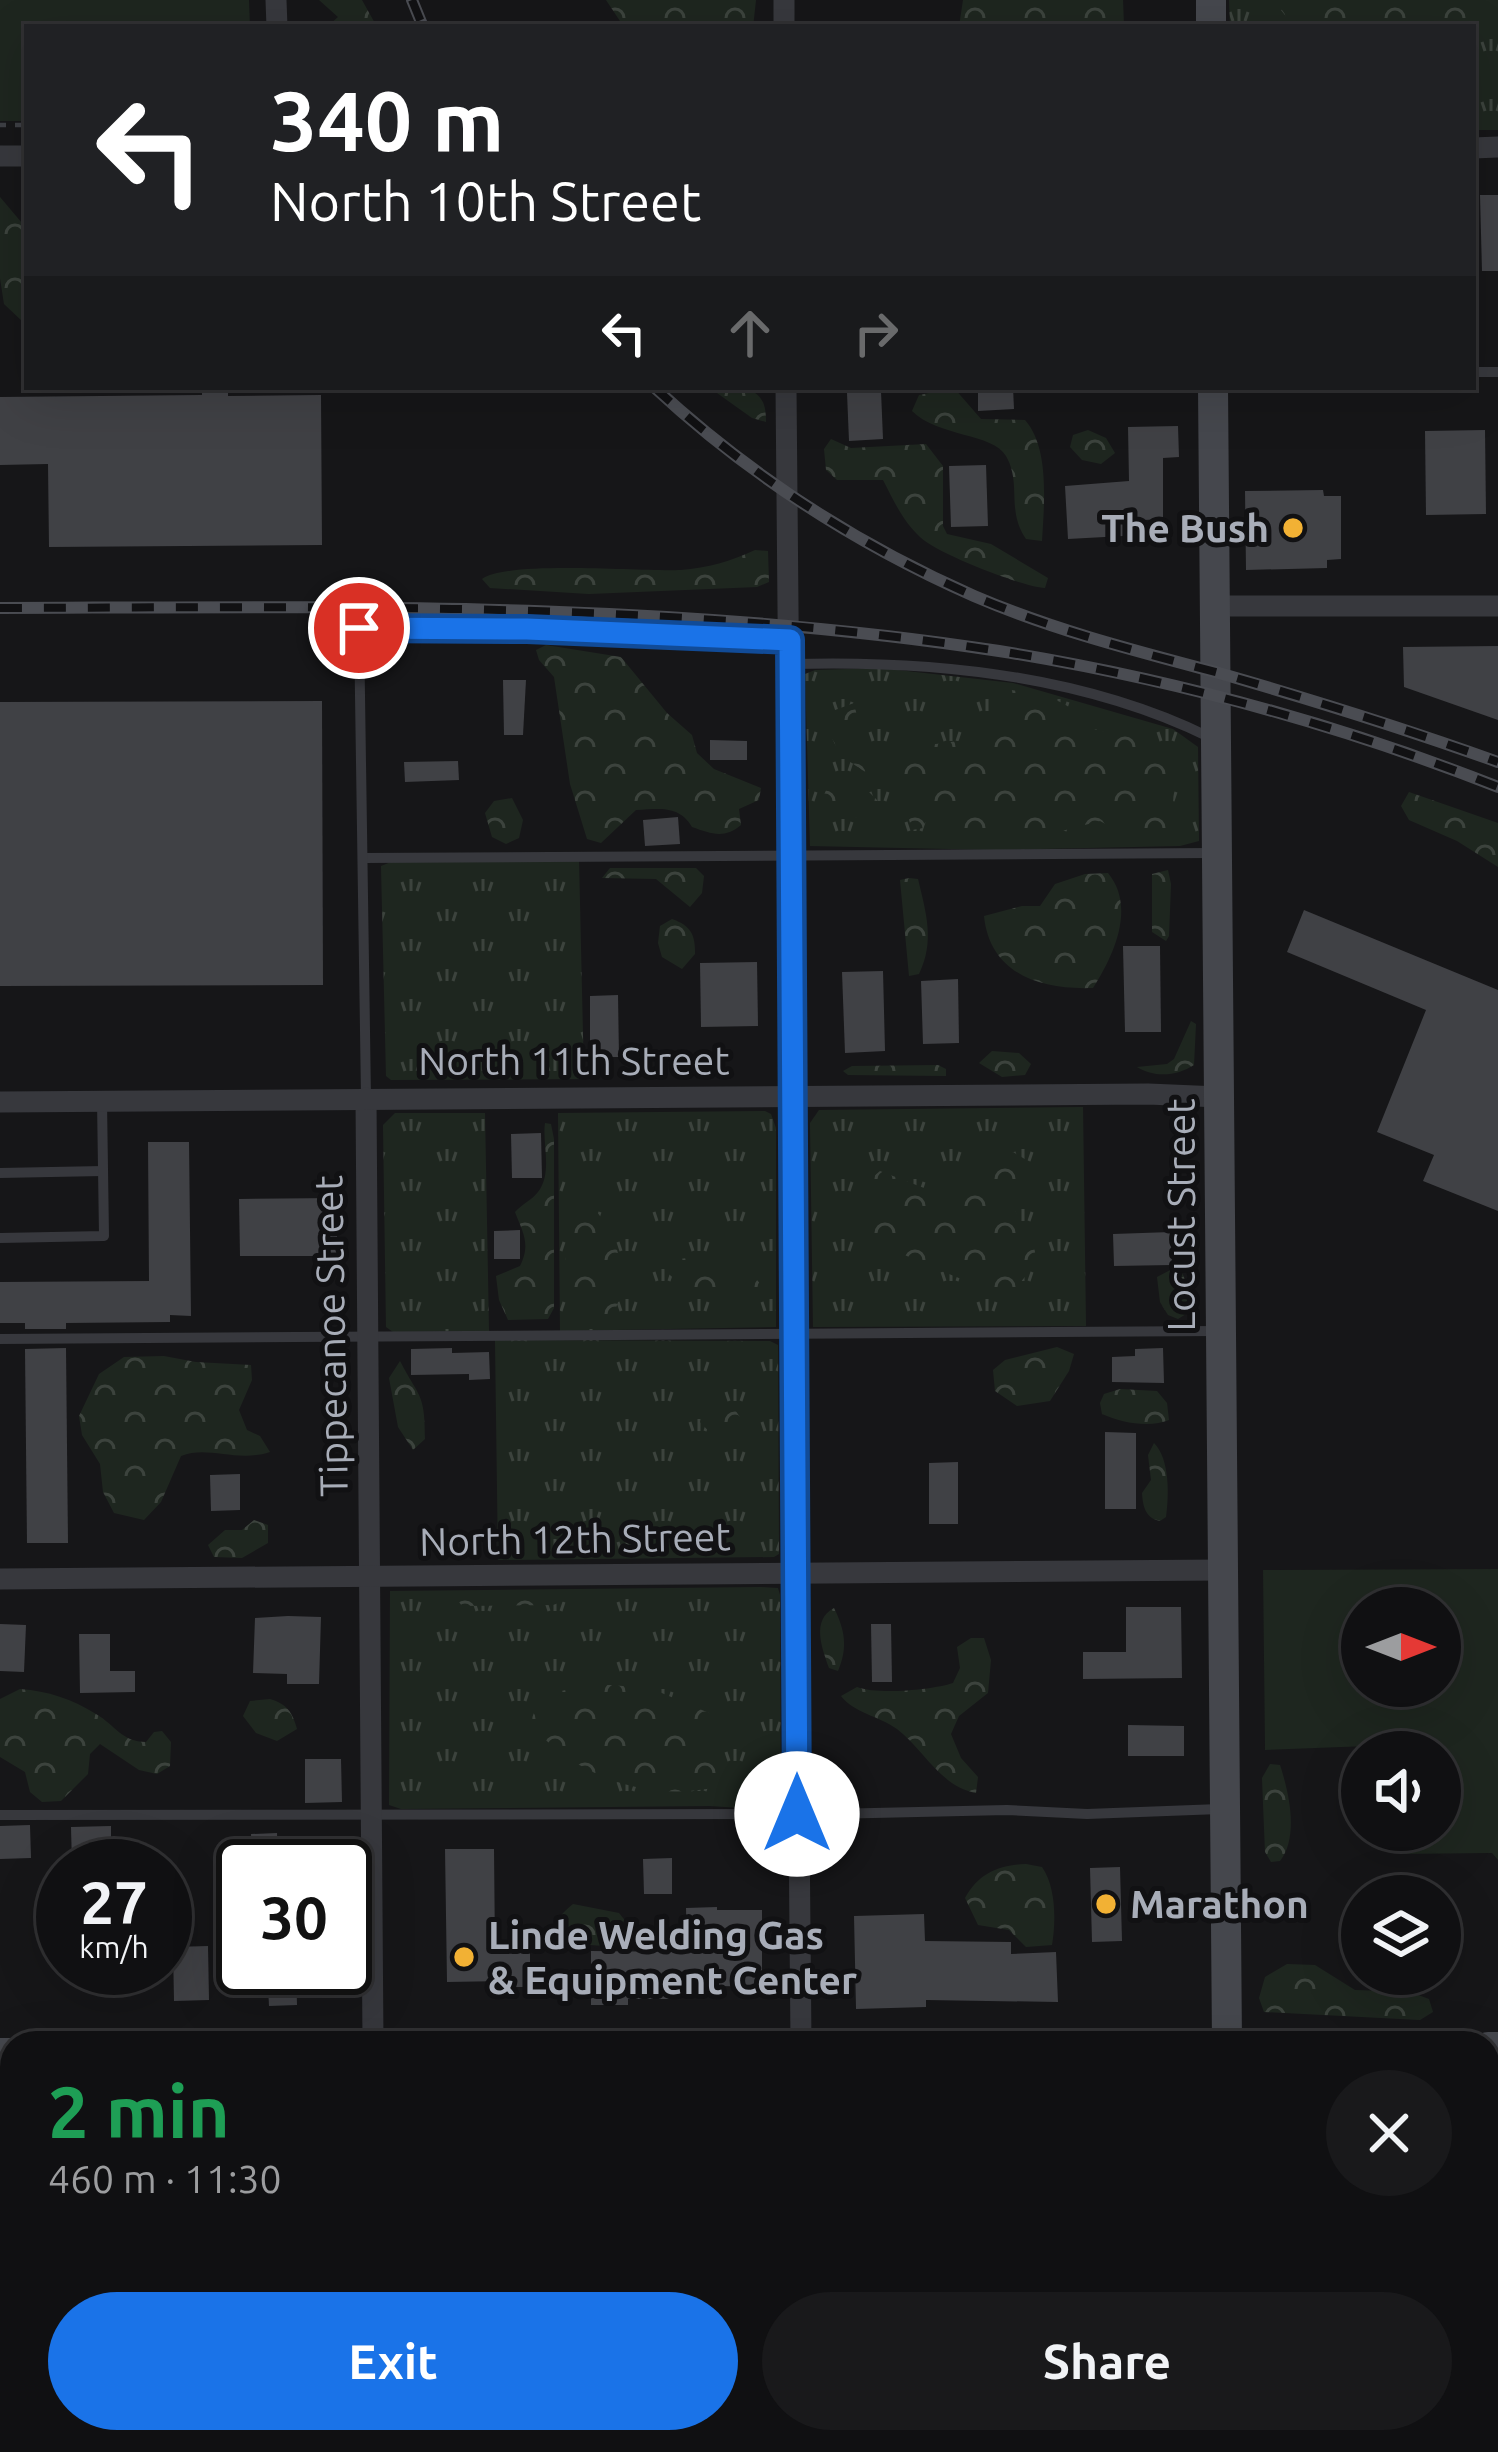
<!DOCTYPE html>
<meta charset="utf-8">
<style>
body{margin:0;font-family:Ubuntu,sans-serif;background:#19191b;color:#f1f3f6;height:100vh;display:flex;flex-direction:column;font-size:45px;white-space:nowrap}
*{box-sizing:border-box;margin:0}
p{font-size:39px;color:#9c9d9f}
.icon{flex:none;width:66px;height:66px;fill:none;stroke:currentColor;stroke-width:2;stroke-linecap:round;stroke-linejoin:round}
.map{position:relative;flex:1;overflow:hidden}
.side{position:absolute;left:0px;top:2031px;width:1500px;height:423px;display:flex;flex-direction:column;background:#101012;border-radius:36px 36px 0 0;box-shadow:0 12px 48px #0002,0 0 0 3px #303032}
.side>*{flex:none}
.guide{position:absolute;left:24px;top:24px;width:1452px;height:366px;border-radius:0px;box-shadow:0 12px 48px #0002,0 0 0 3px #303032;background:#202124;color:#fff;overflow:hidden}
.needle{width:78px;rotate:90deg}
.fabs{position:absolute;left:1341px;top:1587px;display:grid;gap:24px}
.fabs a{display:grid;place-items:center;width:120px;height:120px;border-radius:50%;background:#101012;box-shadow:0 12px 48px #0002,0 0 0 3px #303032;font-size:60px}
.speed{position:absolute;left:36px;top:1839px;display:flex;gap:24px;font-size:60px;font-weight:700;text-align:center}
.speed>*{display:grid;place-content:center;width:156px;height:156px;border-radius:50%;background:#101012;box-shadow:0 12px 48px #0002,0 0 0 3px #303032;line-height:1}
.speed small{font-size:30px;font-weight:400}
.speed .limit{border:6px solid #111;border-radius:18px;background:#fff;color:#111}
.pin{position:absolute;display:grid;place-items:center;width:102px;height:102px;color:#fff;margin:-51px;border:6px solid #fff;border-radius:50%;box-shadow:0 3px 12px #0007}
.me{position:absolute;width:132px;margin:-66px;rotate:0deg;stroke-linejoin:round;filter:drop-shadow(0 0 9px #0008)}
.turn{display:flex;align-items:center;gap:42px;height:252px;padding:0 48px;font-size:54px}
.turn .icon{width:156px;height:156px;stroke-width:2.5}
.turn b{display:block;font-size:84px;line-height:102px}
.lanes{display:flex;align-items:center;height:114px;padding:0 48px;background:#0003;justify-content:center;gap:60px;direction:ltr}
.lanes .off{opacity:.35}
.round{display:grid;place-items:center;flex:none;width:126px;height:126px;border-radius:63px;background:#19191b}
.head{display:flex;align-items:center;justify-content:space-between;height:204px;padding:0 48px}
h1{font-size:72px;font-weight:600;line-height:90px;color:#1e9e55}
.button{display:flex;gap:24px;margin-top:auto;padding:24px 48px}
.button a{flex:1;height:138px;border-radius:72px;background:#1a73e8;color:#fff;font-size:48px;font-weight:600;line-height:138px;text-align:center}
.button a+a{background:#19191b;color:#f1f3f6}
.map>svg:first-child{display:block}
.grass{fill:url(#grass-tufts)}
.forest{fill:url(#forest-crowns)}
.garden{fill:#1e261f;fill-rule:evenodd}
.building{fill:#404145}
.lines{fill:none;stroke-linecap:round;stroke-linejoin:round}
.path{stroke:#3d3f44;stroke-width:4.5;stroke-dasharray:6 9;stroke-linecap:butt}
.lane{stroke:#37383d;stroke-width:10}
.street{stroke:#37383d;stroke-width:21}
.secondary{stroke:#45474d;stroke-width:30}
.rail-casing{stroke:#4a4c52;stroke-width:12}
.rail{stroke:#111113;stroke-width:8;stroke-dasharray:22;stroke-linecap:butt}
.route-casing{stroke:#114b97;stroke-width:30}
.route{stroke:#1a73e8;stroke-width:21}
.poi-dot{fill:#f2b134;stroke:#111113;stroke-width:4.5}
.labels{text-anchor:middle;stroke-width:10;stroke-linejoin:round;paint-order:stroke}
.poi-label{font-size:39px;font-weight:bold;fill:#a8adb8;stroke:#111113;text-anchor:start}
.street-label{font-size:39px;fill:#a8adb8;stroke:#111113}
</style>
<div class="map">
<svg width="1498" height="2452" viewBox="0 0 1498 2452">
<defs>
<pattern id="grass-tufts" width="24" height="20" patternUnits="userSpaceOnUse" patternTransform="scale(3)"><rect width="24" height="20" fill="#1e261f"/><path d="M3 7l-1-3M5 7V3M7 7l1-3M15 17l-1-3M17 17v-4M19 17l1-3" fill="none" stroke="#3c433d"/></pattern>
<pattern id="forest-crowns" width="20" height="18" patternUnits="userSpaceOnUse" patternTransform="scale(3)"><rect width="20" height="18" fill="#1e261f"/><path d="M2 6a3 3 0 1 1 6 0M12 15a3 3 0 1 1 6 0" fill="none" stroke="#3c433d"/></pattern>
</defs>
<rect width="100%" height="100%" fill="#161618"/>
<!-- grass -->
<g class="grass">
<polygon points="1229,0 1498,0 1498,130 1473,130 1473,27 1230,27"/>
<polygon points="880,668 1013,683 1173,729 1198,747 1199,841 1180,846 996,850 810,846 805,674 815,670"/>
<polygon points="579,860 584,1079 391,1080 386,1076 381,866 391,862"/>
<polygon points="1083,1107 1086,1326 813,1327 810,1123 819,1110"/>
<polygon points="765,1111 771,1114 776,1128 776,1327 560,1331 558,1113"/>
<polygon points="395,1113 485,1113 489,1331 393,1332 386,1327 383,1125"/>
<polygon points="495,1340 770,1341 778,1345 779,1554 774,1557 498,1560"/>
<polygon points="761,1587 778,1588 780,1595 781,1803 758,1809 710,1806 401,1809 389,1805 390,1591"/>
</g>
<!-- forest -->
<g class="forest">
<polygon points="319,0 362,0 377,27 327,27 338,17"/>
<polygon points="606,0 756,0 753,27 624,27"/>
<polygon points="963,0 1123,0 1124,27 959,27"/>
<polygon points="1290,0 1498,0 1498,21 1473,30 1473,27 1294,27 1281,10"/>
<polygon points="0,197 27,229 27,310 22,321 4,304 0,278"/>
<path d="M745,387C762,395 766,403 766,422L752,418L710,388Z"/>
<path d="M954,388L981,419L1025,420C1050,448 1044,505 1042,541L1026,539C1006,510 1022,484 1006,456C993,433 938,437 912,411L919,395Z"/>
<polygon points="1088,430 1106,438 1115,453 1101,464 1082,460 1070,447 1073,435"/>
<path d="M831,439L851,448L926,444L943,466V526L947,534L991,544L1048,578L1045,588C1020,586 938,554 920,537C902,520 894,501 883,480H837L826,470L824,449Z"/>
<path d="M755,550L768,551L769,582L757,587L589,594L490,588L482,579C509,560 641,572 681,570C708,568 731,561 755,550Z"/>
<path d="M546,645L621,657L667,713L692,735L697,753L714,769L761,788L759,800L739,809L741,825C724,839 712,834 692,827C679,805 660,809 636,810L601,843L587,839L570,784L554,677L539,660L536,650Z"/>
<path d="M1011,690C1031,693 1060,697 1075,712C1088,725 1071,716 1087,726C1103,735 1126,731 1144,735C1182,744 1175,800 1169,828L1155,837L1124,834L1100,821L1016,843L967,837L950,804L932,803L923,828L912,830L901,792C863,768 830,763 827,713L854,703L863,743L876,754C913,744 951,745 987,735L993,694Z"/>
<path d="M845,782L867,790L879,802L874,817C851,819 838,816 823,797L828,786Z"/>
<polygon points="1409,792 1498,823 1498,867 1457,841 1409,820 1401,806"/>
<polygon points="512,798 523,820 519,838 506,844 492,837 485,813 494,801"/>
<polygon points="610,868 696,868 704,876 702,893 690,907 656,879 602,878"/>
<polygon points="1168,870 1171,884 1169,936 1166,941 1152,932 1152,874"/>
<path d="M1108,873C1136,907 1114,955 1093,988C1040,990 990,974 984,916L1022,906H1040L1055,884L1085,874Z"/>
<path d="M909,878L918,879C926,913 935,941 919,974L909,976L900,880Z"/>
<path d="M672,919C691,926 695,934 695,954L682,969L662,957L658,943L660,926Z"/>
<path d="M1191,1021L1196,1024L1194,1065C1177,1076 1155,1078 1137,1067L1167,1064L1174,1059Z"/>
<polygon points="992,1051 1019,1053 1031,1064 1025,1075 1002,1077 979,1063"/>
<polygon points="938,1065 946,1069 946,1076 848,1075 843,1071 852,1066"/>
<path d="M545,1123L551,1124L554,1139V1308L548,1319L508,1320L499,1300L496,1276L520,1266C531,1244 523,1233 515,1212C522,1204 532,1200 538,1192C553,1173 542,1143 545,1123Z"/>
<path d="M1013,1152L1028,1161L1014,1208C1038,1258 1049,1252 1008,1296C984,1288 889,1253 876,1237C863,1223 867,1200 867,1182L880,1171L937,1193L956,1191Z"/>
<path d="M579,1206H592C618,1235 632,1280 612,1316L589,1321L574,1309L565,1255Z"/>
<path d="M687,1258C714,1259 749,1264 764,1289L753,1302C721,1296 683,1295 663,1267L673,1260Z"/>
<path d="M1178,1266C1188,1279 1188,1298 1186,1314L1178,1319L1168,1315L1160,1302L1157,1277Z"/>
<polygon points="1057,1347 1074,1354 1069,1371 1050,1401 1017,1406 995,1391 993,1370 1005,1360"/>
<path d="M164,1356L196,1362L251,1365L252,1380L239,1410L247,1430L260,1436L270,1452C237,1463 208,1445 181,1456L161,1502L144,1520L114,1513L103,1492L100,1464L82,1435L79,1416L99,1374L124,1357Z"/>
<path d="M400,1361C419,1398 425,1392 425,1439L413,1450L398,1427L389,1378Z"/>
<path d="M1120,1389L1157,1391L1167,1403L1169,1420C1150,1428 1122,1423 1102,1414L1100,1403L1104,1394Z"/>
<polygon points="730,1403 740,1417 734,1436 715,1438 700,1422 705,1408"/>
<path d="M1154,1443C1170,1459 1169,1496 1166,1517L1160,1521C1145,1518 1143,1506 1142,1493L1151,1480L1148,1455Z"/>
<polygon points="254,1520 268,1525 268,1543 242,1558 214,1557 208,1545 225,1530 242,1530"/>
<polygon points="559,1593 564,1601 553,1605 462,1606 459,1602 467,1596"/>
<path d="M834,1608C845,1630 848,1648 838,1671L829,1668C822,1648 811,1620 834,1608Z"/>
<path d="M971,1638H984L991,1660L988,1693L959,1716L951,1734L961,1758L978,1777L976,1793C941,1787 924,1750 897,1729C879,1716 854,1713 841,1696L857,1687C877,1695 932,1690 953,1683L960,1668L957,1647Z"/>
<path d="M609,1685L650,1688L709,1713L722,1767L717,1787C648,1802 578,1778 531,1725C536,1686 577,1688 609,1685Z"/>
<path d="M20,1689C48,1691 72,1699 96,1714C115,1725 122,1742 146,1742L154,1732L162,1731L171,1742L170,1766L157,1774L139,1770L100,1744L90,1754L88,1774L61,1801L42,1802L30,1792L25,1772L0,1757V1699Z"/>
<path d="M270,1699C287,1704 292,1712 297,1729L277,1741L256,1733L243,1716L250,1701Z"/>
<path d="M1270,1764L1280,1765C1289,1793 1299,1836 1280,1861L1271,1862L1265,1852L1262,1778Z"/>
<path d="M1026,1864L1042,1867C1056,1887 1056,1921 1052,1945L1026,1947L1009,1930L978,1925L965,1898C979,1873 999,1865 1026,1864Z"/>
<path d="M573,1904L619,1913L631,1928L629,1945C603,1948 520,1946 573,1904Z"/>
<polygon points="1287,1964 1315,1965 1355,1990 1410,1992 1429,1999 1433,2012 1420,2020 1264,2012 1259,1998 1265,1977"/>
</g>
<!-- garden -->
<g class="garden">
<polygon points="0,0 249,0 250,27 27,27 27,121 0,121"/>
<path d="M1498,1569V1860L1492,1853L1401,1854L1400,1830H1440V1752H1396L1395,1745L1265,1750L1263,1570ZM1440,1608V1686H1362V1608Z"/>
</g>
<!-- building -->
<g class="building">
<polygon points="1480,195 1498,195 1498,271 1482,271"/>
<polygon points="978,387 1013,387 1014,409 978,411"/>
<polygon points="202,391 228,391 228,396 321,395 322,545 49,547 48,464 0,465 0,397 202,395"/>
<polygon points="881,391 883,439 849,441 847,393"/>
<polygon points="1178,426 1179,457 1163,458 1163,519 1144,520 1142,542 1123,541 1123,536 1068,539 1065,486 1129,481 1128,427"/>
<polygon points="1485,430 1486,514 1426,515 1425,431"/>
<polygon points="986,465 988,526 951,527 949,466"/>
<polygon points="1323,490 1324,496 1341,496 1341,559 1327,560 1327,568 1246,570 1245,491"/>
<polygon points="1498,646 1498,720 1404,687 1403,647"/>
<polygon points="503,680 526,680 523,735 504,735"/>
<polygon points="322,701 323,985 0,986 0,702"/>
<polygon points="710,740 747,741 747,760 710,760"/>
<polygon points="458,761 459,780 405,782 404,762"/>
<polygon points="678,817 680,844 645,846 643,820"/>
<polygon points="1304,910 1498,990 1498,1211 1423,1181 1434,1155 1377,1132 1426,1010 1287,952"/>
<polygon points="1123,946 1160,946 1161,1032 1125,1032"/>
<polygon points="757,962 758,1026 701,1027 700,963"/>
<polygon points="883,971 885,1051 845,1053 842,972"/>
<polygon points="958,979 959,1043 923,1044 921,981"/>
<polygon points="618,995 619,1057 590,1057 590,996"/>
<polygon points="541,1133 542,1178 512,1178 511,1134"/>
<polygon points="148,1142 189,1142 191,1316 170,1315 170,1322 66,1323 66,1329 25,1329 25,1323 0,1323 0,1282 149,1281"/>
<polygon points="337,1198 337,1256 240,1256 239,1199"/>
<polygon points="520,1230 520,1259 494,1259 494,1231"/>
<polygon points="1171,1232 1172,1265 1114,1266 1113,1234"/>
<polygon points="66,1348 68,1543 27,1543 25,1349"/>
<polygon points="452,1348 452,1353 489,1352 490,1379 469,1380 469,1374 411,1375 411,1349"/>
<polygon points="1163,1348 1164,1383 1112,1382 1112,1357 1135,1356 1135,1349"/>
<polygon points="1105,1432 1136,1433 1136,1509 1105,1509"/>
<polygon points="958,1462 958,1524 929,1524 929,1463"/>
<polygon points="240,1474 240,1510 211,1511 210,1475"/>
<polygon points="1126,1607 1181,1607 1182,1678 1083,1679 1083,1652 1126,1652"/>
<polygon points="288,1616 321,1617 319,1684 287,1684 287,1674 253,1673 255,1618"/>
<polygon points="0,1624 26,1625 24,1672 0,1671"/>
<polygon points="871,1624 891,1624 892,1682 872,1682"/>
<polygon points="79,1634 110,1634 110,1671 135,1671 135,1692 80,1693"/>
<polygon points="1128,1725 1184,1726 1184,1756 1128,1756"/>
<polygon points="305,1759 341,1759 342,1802 305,1803"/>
<polygon points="30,1825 31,1858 0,1859 0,1826"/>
<polygon points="111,1826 111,1866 72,1866 71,1827"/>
<polygon points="277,1833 278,1856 252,1856 251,1834"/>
<polygon points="445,1849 494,1849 495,1951 530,1951 530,1987 505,1987 505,1981 447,1982"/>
<polygon points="672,1858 672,1894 644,1894 643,1859"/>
<polygon points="1120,1867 1122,1941 1092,1942 1090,1868"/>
<polygon points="717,1907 717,1910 762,1910 762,1987 677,1985 677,1999 628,1999 628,2005 591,2005 591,1951 687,1952 686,1908"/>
<polygon points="924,1914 925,1941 1011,1942 1011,1954 1056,1952 1058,2002 926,2000 926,2007 856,2009 854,1916"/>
<polygon points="208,1946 209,2000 174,2001 173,1947"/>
<polygon points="267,1968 296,1968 297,2005 269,2006"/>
</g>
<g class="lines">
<!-- path -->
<polyline class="path" points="0,125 27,125"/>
<!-- lane -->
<g class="lane">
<polyline points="1473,372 1498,372"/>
<path d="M791,664C931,660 1081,674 1209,737"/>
<polyline points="363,858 1211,853"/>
<polyline points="366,1098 359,628 527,629 787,640"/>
<polyline points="0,1173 103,1171"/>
<polyline points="0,1238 104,1236 102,1101"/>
<polyline points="0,1339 1218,1331"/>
<polyline points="0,1815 829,1814 1007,1810 1087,1814 1220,1809"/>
<polyline points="1488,2226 1498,2226"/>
<polyline points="0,2244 12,2239"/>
<polyline points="1409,2452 1409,2442"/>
</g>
<!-- street -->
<g class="street">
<polyline points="276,0 277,27"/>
<polyline points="784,0 784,27"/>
<polyline points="1473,148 1498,147"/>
<polyline points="0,156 27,156"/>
<polyline points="786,387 801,2043"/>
<polyline points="1215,606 1498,606"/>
<polyline points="366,1098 373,2043"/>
<polyline points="0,1102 1148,1094 1219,1097"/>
<polyline points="0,1579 1223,1570"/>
<polyline points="0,2403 12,2403"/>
<polyline points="242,2442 242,2452"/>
<polyline points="562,2452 563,2442"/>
<polyline points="879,2452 879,2442"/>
</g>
<!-- secondary -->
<g class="secondary">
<polyline points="1211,0 1211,27"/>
<polyline points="1213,387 1227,2043"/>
<polyline points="1488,2047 1498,2047"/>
<polyline points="0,2053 12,2053"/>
<polyline points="1225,2452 1226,2442"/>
</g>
<!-- rail casing -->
<g class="rail-casing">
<g id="rail">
<polyline points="412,0 423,27"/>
<path d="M654,387C749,475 856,544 974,596C1053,630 1136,651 1219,673C1313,700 1406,729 1498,762"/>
<path d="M0,608C332,607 669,600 999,651C1168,678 1338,724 1498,787"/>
</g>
</g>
<!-- rail -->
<use href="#rail" class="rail"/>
</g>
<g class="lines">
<!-- route casing -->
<g class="route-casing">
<polyline id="route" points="359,628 527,629 790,640 797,1814"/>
</g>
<!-- route -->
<use href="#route" class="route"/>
</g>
<!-- markers -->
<g class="poi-dot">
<circle cx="1293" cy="528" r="12"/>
<circle cx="1106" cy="1904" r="12"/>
<circle cx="464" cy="1957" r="12"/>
</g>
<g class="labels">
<!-- poi labels -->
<g class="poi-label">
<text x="1269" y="542" text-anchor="end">The Bush</text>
<text x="1130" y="1918">Marathon</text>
<text x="488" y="1949">Linde Welding Gas<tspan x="488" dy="45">&amp; Equipment Center</tspan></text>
</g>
<!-- street labels -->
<g class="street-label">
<text x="574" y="1075">North 11th Street</text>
<text transform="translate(1181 1215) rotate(-90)" y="14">Locust Street</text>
<text transform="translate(331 1336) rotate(-91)" y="14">Tippecanoe Street</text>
<text transform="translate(575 1539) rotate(-1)" y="14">North 12th Street</text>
</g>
</g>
</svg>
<div class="fabs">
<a><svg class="needle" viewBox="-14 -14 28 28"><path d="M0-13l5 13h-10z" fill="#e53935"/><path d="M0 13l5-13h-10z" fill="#9c9d9f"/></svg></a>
<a><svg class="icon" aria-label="sound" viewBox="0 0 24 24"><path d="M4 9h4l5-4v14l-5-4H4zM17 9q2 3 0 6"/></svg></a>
<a><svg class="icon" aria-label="layers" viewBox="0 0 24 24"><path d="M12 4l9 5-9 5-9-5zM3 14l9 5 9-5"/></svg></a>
</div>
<div class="speed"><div>27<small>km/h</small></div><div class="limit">30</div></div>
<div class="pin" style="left:359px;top:628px;background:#d93025"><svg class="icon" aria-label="arrive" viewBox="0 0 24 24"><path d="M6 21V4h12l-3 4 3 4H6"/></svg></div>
<svg class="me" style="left:797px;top:1814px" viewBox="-20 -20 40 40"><circle r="19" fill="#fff"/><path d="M0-13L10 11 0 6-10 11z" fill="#1a73e8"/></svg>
<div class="guide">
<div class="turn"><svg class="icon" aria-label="left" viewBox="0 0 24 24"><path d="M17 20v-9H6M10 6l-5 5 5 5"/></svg><div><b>340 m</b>North 10th Street</div></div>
<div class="lanes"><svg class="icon" aria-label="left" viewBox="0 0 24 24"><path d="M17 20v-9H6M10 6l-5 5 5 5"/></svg><svg class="icon off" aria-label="ahead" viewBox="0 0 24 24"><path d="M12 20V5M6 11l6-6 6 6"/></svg><svg class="icon off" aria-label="right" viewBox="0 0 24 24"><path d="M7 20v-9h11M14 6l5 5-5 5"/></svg></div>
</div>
<section class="side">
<div class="head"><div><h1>2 min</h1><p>460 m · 11:30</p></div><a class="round"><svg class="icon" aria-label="close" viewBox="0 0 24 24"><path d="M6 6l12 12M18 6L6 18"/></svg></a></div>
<div class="button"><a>Exit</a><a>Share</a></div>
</section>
</div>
